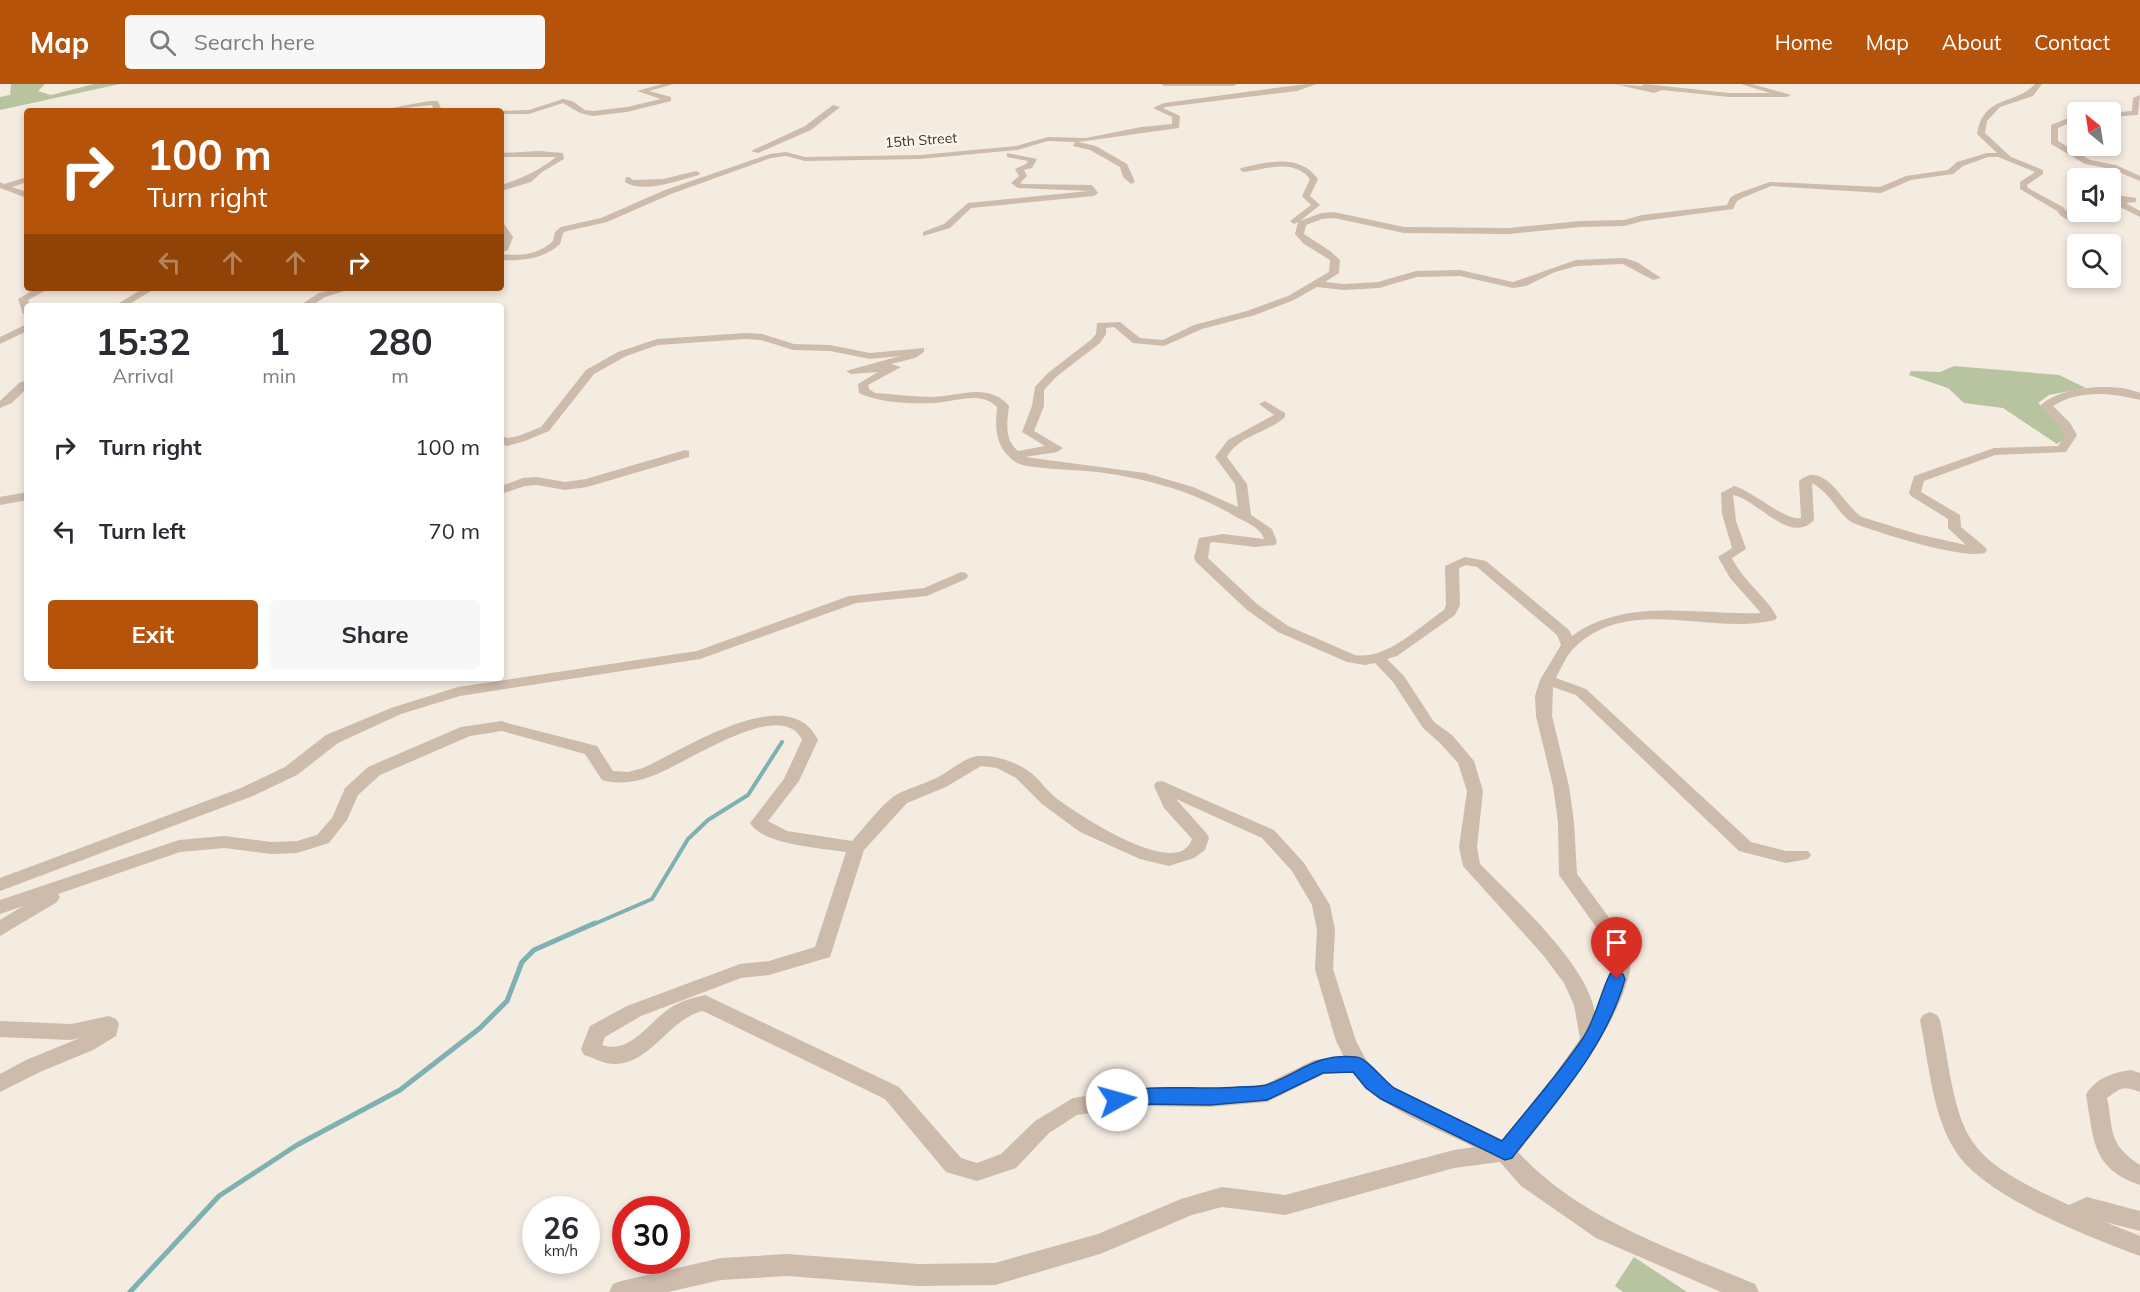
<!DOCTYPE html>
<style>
body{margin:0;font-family:Mulish,sans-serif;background:#f7f7f7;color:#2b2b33;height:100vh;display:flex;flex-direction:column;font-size:22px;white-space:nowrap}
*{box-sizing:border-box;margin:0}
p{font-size:20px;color:#7c7c81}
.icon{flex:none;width:33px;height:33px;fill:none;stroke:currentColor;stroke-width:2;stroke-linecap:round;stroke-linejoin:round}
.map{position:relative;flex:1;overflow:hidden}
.side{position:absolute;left:24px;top:219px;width:480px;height:378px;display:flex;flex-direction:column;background:#fff;border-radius:6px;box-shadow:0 3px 9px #0003}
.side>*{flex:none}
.top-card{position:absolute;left:24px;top:24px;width:480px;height:183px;border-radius:6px;box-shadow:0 3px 9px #0003;background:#b45309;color:#fff;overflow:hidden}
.needle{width:39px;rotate:330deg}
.buttons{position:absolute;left:2067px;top:18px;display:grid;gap:12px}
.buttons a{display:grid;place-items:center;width:54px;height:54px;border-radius:6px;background:#fff;box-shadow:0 3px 9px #0003;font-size:30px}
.speed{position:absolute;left:522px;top:1112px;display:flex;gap:12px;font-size:30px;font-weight:700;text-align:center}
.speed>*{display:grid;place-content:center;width:78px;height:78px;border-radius:50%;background:#fff;box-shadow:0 3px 9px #0003;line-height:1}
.speed small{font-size:15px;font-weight:400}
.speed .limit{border:9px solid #d22;background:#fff;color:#111}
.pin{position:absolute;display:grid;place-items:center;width:51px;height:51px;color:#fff;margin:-62px -26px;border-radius:50% 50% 50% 0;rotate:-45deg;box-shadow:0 0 6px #0007}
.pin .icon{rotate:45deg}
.me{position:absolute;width:66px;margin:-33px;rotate:83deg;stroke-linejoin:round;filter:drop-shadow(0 0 4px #0008)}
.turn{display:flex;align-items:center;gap:21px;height:126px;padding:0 24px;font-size:27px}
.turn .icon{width:78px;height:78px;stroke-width:2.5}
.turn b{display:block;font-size:42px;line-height:51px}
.lanes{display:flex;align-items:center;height:57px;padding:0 24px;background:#0003;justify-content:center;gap:30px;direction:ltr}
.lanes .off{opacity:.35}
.eta{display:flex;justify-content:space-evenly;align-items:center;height:102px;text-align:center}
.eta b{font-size:36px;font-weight:700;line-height:42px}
.action{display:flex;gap:12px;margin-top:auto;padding:12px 24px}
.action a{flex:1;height:69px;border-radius:6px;background:#b45309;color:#fff;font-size:24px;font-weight:700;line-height:69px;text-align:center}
.action a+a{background:#f7f7f7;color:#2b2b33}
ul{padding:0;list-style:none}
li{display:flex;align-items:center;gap:18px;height:84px;padding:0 24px}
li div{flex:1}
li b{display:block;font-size:22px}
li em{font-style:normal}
header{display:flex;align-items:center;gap:36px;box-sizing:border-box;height:84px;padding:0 30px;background:#b45309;color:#fff}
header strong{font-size:28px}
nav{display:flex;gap:33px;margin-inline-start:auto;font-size:21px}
.search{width:420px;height:54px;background:#f7f7f7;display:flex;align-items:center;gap:15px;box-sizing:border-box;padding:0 21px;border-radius:6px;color:#7c7c81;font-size:22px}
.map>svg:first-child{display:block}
.green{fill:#b8c4a0}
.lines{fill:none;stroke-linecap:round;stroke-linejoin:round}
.stream-far1{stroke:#7fb0b2;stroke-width:4}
.stream{stroke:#7fb0b2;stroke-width:5}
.minor{fill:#cdbbac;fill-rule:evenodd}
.route{fill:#1a73e8;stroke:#114b97;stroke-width:1.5}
.labels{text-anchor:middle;stroke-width:4.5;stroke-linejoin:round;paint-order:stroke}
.far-street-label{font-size:14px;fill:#3b302b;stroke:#fbf5ee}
</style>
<header>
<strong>Map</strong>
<div class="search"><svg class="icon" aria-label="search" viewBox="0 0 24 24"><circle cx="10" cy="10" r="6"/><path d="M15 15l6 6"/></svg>Search here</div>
<nav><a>Home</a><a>Map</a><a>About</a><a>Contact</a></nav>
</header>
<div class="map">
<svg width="2140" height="1208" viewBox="0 0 2140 1208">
<rect width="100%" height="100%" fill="#f4ebe1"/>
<!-- green -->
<g class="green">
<polygon points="11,0 45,0 38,7 51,11 94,0 120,0 0,26 0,13 10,11"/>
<polygon points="1954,282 2059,291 2086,304 2049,311 2038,319 2063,342 2069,351 2057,360 2003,324 1964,319 1948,304 1909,291 1911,287 1940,288"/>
<polygon points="1634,1173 1687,1208 1623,1208 1615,1202"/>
</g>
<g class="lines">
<!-- stream-far1 -->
<polyline class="stream-far1" points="592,841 652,815 688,755 708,736 748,711 782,658"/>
<!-- stream -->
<polyline class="stream" points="130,1208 219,1112 297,1061 400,1006 480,944 507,917 522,878 534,866 595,839"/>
<!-- minor -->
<g class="minor">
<polygon points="662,0 674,0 649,7 671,13 671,17 627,28 593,32 580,29 563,19 529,30 501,30 501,27 498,27 529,26 563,15 572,17 585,26 593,27 627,23 661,15 637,7"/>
<polygon points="1161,0 1237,0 1234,2 1164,2"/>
<path d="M1306,0H1317L1297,7L1166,23L1163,24L1180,32L1179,44L1078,58L1096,62L1127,80L1135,98L1131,100L1123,93L1120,83L1090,66L1073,62L1075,58L1048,57L1017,66L920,75L805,77L786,72L771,74L671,110L607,138L567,147L563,149L560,160C544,175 522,177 501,176V170C520,172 538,171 553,157L555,148L561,143L601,134L665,106L770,70L786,68L805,73L920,71L1016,62L1048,53L1086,54L1141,43L1172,40V33L1153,24L1164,19Z"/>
<polygon points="1614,0 1641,2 1645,0 1729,9 1770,9 1741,0 1752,0 1791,11 1787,13 1729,13 1662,6 1654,9"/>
<path d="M2035,0H2042L2033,12L2000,23L1987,37L1985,49L2011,73L2043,86V90L2027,101L2028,104L2063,123C2073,139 2091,128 2100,128L2101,135C2087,137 2065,141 2057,127L2020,105V98L2035,88L1998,73H1988L1963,82L1953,90L1911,96L1881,109L1771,102L1742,114L1737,117L1733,125L1643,137L1624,142L1580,143L1509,150L1404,149L1334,134L1322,135L1306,141L1304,150L1330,167L1340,176L1339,189L1325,198L1344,200L1378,198L1416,187L1460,186L1513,198L1576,176L1624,174L1637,178L1661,194L1653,196L1623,180L1577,182L1555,188L1526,202L1513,204L1460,192L1417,193L1379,204L1344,206L1317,203L1294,216L1255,231L1202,245L1164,262L1133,259L1114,243L1106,244V250L1100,259L1056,293L1044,306V322L1034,347L1063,364L1057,368L1025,373L1145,389L1193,403L1238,423L1235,400L1215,373L1228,356L1274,331L1259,320L1265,317L1285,329V333C1268,349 1239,351 1227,373L1247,400L1251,431L1272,445L1277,458L1275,461L1255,463L1214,458L1210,459L1208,474L1257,520L1288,542L1355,571C1387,576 1419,543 1444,526L1446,521L1445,482L1465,473L1486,477L1569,546L1572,552C1627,512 1698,532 1761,529L1730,494L1718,473L1732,464L1722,430L1721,409L1734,402C1753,407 1786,438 1801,434L1799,397C1825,374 1845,424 1862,433L1917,450L1966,461L1948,444V435L1911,412L1909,409L1914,392L1994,364L2058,362L2065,351L2061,343L2040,322C2059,302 2116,298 2140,309V316C2112,309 2079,305 2053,322L2070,339L2077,351L2066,368L1995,371L1924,397L1921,408L1960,431L1961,443L1985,463L1987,466L1985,469C1959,475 1880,449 1853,439C1837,430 1833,411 1812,399L1814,436C1790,462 1757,415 1733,411L1736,437L1746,465L1732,474C1743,497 1765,511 1777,533L1775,536C1711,552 1630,510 1575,563C1567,570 1561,584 1556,594L1586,605L1751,758L1786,767H1808L1811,771L1808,775L1786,779L1739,767L1576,611L1553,603L1552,632L1569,702L1574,738L1577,790L1627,858C1652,905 1548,1031 1518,1068C1580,1136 1672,1165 1755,1200L1759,1208H1721L1596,1154L1521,1102L1500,1078L1454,1084L1285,1131L1222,1123L1192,1131L1100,1170L995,1201L918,1202L787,1192L721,1196L668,1208H609L613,1200L621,1197L721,1174L787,1170L918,1180L995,1179L1098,1150L1181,1115L1222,1103L1285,1111L1454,1066L1474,1063C1432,1042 1382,1026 1353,988L1324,990L1267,1018L1210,1023L1139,1022L1077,1031L1049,1049L1016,1084L977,1097L946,1088L885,1015L703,927C668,934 647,988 606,979C599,977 591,973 584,971L581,965L590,942L627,922L740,880L769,877L815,863L846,768C822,764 763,761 750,739L784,695L802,656C782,611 683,682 652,692C636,698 620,701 602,696L585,670L502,647L470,652L380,691L358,711L347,736L329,759L297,769L271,770L224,764L180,768L58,810L60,813L57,818L0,852V836L23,822L0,830V816L179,756L224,752L271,758L297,757L317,751L332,734L345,704L368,683L461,643L502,637L507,639L597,662L613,687L628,688L643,684C684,666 789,595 818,656L799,697L768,737L787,747L852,757C864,744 882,720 896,711C908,704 922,701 934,695C948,689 964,673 979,672C995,671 1013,677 1027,686C1038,693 1046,706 1056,714C1076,729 1178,798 1192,755L1164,724L1154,702L1156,698L1162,697L1274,746L1304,779L1330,821L1335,846L1333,885L1356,957L1365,974L1380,993L1394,1004L1502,1056L1553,993L1580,955L1574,921L1564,899L1543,871L1463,782L1459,763L1467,707L1458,679L1440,659L1423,644L1393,598L1375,579L1365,581L1347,578L1278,548L1247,526L1196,478L1194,474L1199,454L1223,450L1264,455C1261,444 1246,438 1236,433C1194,407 1147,395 1098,388C1082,386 1027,385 1017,379C995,364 995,346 997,323C981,306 954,318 934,319C911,320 879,319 859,309L858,300L878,288L851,290L846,287L900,272L870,275L830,267L793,266L761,256L746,255L658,261L626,272L594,290L549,347L525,357L507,362L501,360V352L508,354L518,352L541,343L586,286L618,268L657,255L746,249L762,250L794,260L830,261L870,269L924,264V268L915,274L891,280L901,283L868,301L869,305L875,309C894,310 914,313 933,313C959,312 989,298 1009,322C1007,339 1004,355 1018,367L1045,362L1022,348L1032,322L1035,303L1048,289L1092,255L1096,250L1097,239L1120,238L1140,254L1163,256L1194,241L1247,227L1288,212L1329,188L1330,176L1304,160L1295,150L1298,138L1294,140L1290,137L1311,121L1302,112L1310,95C1294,74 1266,85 1244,88L1240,86L1241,84C1268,78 1299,69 1318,95L1310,112L1320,121L1300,137L1321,129L1334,128L1404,143L1509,144L1580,137L1624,136L1642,131L1727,121L1730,114L1736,110L1770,98L1880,103L1906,92L1948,86L1957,78L1987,69H1997L1977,50C1984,10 2015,22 2035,0ZM1466,481L1477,483L1557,551L1561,561L1540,596L1535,612L1536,632L1553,702L1558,738L1559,791L1611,864V886L1595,929C1587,879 1515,816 1480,780L1477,763L1483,707L1474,677L1452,651L1434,638L1404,592L1387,575L1397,572L1455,531L1460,521L1459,484ZM981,682L997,684L1016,694L1042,720L1080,748L1140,775L1169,782L1175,780L1194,774L1205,766L1209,754L1207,750L1176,715L1262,754L1292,787L1312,821L1317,846L1315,885L1336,957L1344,973L1314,976L1264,1001L1210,1005L1139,1004L1073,1014L1035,1037L1001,1070L977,1079L961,1074L899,1003L705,911C692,914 681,917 670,924C649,938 630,971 602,961L605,953L641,932L741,894L769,891L830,873L864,766L907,719L946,703Z"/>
<polygon points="2140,11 2138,31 2110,33 2110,29 2132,27 2133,14"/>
<polygon points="429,17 438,17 442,27 434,27 432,21 376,27"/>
<polygon points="833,21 840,23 811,46 758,69 751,67 805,42"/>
<polygon points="2078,30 2078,35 2058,44 2058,57 2090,76 2116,81 2140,92 2140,97 2111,85 2085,80 2051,60 2051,41"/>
<path d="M539,67L563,69L564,75L542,88L531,98L501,107V101C521,95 540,86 556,73H501V69Z"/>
<polygon points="1007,69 1037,75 1032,84 1024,86 1027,92 1020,99 1023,100 1092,101 1098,109 1094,112 971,124 950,144 923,152 923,148 944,140 968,119 1089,107 1018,104 1011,99 1019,92 1015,85 1026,80 1028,77 1007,73"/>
<path d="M696,87L700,89L699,91C679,96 644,110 625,98L626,93H629L633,96L663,95Z"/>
<polygon points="27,93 27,98 12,103 27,108 27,114 0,104 0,98 4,100"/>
<polygon points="2110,110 2136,114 2136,118 2126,119 2140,127 2140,133 2114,120 2113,118 2116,116 2110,115"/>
<polygon points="501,139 504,140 513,153 508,166 501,169 503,153"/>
<polygon points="37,204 50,204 28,216 30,222 27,222 27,231 23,230 18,215"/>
<polygon points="144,204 156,204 126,222 114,222"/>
<polygon points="338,204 354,204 325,213 311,222 299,222 319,209"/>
<polygon points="27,240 27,247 0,260 0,253"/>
<polygon points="27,296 27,304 12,319 0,324 0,317 19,299"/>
<polygon points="685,366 689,367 689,373 587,403 565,406 537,401 525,402 501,410 501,402 523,394 537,393 565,398 586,395"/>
<polygon points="27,408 27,416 0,421 0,413"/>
<polygon points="961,488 966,489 968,492 966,495 927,512 856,519 700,575 460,612 401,630 338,659 297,691 253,712 0,807 0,794 241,704 285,683 326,651 391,624 458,603 697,567 849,512 924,504"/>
<path d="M1930,928L1937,931L1940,936C1948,972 1952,1027 1972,1057C1993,1088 2037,1106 2069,1121L2087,1113L2140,1127V1147L2105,1138L2140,1152V1172C2090,1153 1990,1115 1958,1071C1932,1034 1929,979 1920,936L1923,931Z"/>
<polygon points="109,932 116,935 119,940 116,952 93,966 40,988 0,1008 0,990 26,976 80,954 71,956 0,953 0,937 71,940"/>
<path d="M2131,986L2140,989V1008C2122,1002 2123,1003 2107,1014C2114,1049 2108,1060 2140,1081V1101C2091,1084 2094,1055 2086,1011C2094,995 2114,988 2131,986Z"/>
</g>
</g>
<!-- route -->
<path class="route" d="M1617,888L1623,890L1625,895C1606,964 1555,1018 1512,1074L1505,1076L1381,1015L1366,1004L1353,988L1323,989L1267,1016L1210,1021L1139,1020L1117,1024L1110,1022L1108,1016L1110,1011C1148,998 1198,1007 1238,1003C1247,1003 1258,1003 1266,1001C1301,989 1315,969 1356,973C1366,973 1384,997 1394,1004L1502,1057C1529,1023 1559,990 1583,954C1596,934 1600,910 1610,890Z"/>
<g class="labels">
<!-- far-street labels -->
<g class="far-street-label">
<text transform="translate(921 56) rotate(-4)" y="5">15th Street</text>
</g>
</g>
</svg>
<div class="buttons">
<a><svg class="needle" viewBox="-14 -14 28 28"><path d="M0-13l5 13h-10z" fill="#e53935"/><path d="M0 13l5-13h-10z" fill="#7c7c81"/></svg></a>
<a><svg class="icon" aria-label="sound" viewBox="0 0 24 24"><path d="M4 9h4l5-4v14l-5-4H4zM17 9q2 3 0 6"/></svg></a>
<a><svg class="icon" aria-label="search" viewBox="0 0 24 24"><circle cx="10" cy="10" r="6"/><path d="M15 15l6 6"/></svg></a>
</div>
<div class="speed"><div>26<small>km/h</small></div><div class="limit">30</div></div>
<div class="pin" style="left:1617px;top:895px;background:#d93025"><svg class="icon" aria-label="arrive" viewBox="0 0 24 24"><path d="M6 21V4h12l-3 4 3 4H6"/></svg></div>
<svg class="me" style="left:1117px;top:1016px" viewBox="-20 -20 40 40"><circle r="19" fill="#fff"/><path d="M0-13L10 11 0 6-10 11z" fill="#1a73e8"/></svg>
<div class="top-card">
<div class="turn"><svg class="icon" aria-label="right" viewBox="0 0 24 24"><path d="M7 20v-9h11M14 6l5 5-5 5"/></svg><div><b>100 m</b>Turn right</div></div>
<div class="lanes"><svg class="icon off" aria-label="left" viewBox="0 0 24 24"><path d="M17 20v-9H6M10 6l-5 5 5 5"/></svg><svg class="icon off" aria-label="ahead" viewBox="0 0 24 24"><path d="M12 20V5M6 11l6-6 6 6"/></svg><svg class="icon off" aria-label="ahead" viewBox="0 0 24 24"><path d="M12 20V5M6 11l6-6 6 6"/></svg><svg class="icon" aria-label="right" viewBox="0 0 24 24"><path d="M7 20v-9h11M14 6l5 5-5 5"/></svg></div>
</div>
<section class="side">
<div class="eta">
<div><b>15:32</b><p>Arrival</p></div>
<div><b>1</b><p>min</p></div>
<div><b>280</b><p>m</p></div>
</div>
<ul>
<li><svg class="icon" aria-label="right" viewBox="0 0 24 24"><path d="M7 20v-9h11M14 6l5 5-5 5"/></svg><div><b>Turn right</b></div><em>100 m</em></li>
<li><svg class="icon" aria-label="left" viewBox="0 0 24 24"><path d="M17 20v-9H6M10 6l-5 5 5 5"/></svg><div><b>Turn left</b></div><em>70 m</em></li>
</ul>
<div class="action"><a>Exit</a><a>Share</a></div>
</section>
</div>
